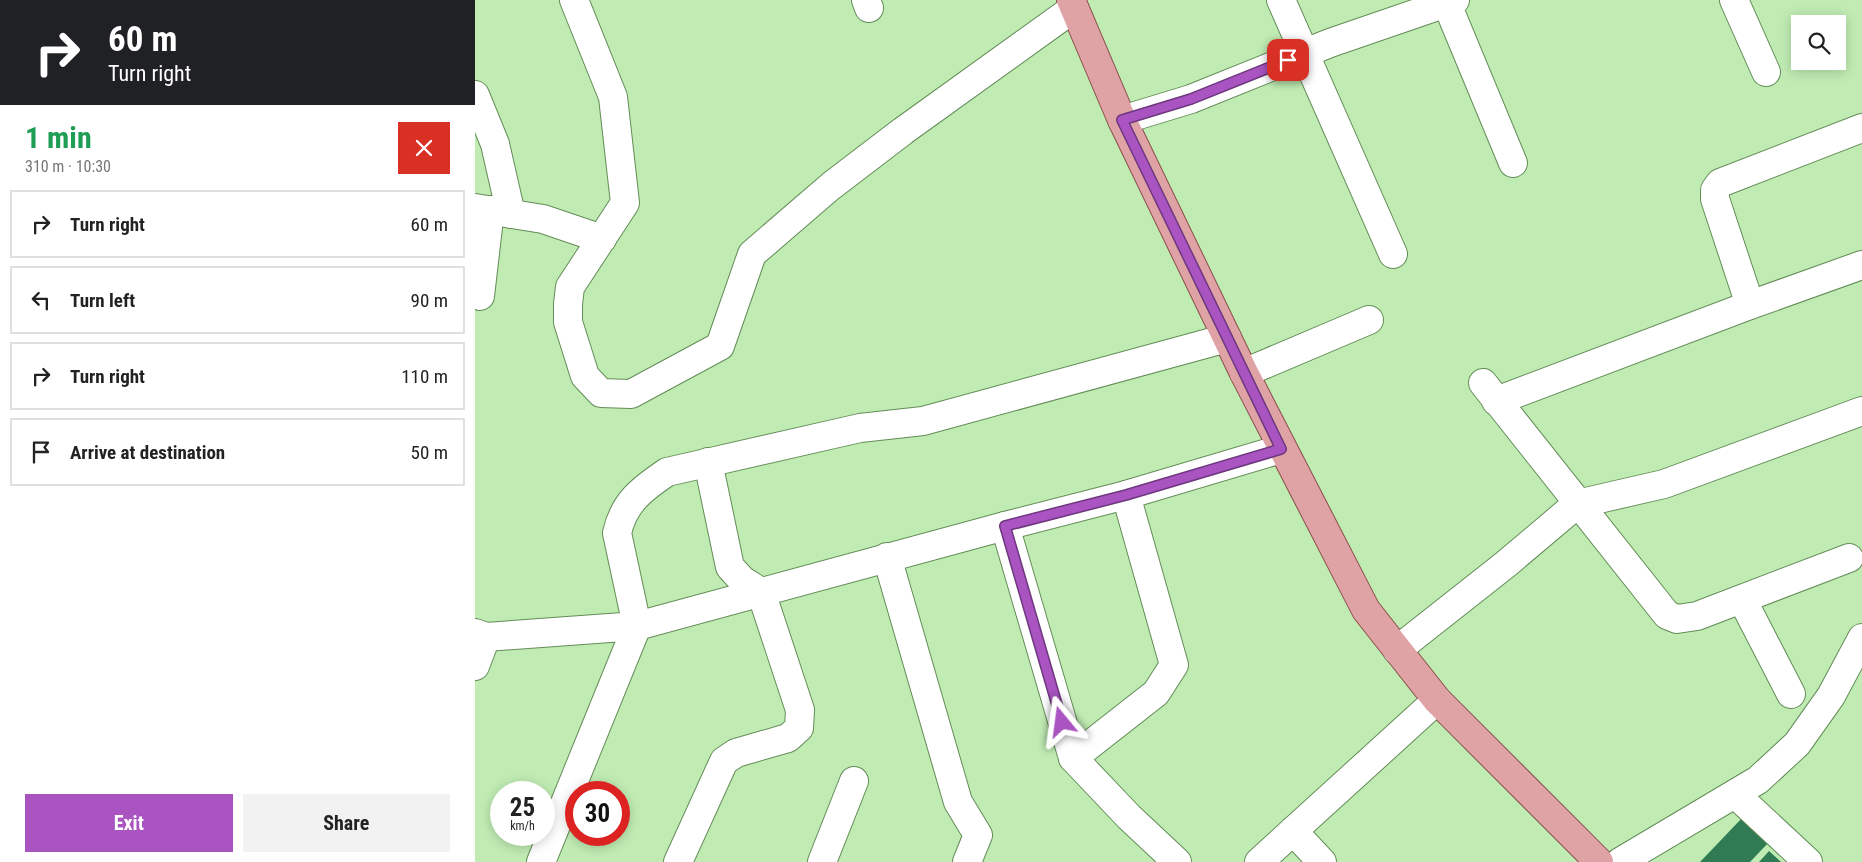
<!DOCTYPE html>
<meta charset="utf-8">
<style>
body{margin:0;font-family:"Roboto Condensed",sans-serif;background:#f2f2f2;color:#222;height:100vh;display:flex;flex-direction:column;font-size:19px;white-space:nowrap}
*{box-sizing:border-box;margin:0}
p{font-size:16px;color:#767676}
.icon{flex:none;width:28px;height:28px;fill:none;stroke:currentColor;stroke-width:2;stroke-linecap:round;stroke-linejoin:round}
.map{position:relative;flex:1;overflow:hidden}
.panel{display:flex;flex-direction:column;background:#fff;width:475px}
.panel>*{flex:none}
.hud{background:#202124;color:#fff;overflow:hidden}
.tools{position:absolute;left:1316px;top:15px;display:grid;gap:10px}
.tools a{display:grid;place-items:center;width:55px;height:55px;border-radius:0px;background:#fff;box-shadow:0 2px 12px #0003;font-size:25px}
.speed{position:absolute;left:15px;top:781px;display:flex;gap:10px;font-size:25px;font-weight:700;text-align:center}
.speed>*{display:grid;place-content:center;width:65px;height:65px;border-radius:50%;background:#fff;box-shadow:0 2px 12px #0003;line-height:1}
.speed small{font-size:12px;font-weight:400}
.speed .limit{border:8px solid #d22;background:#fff;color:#111}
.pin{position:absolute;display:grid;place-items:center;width:42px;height:42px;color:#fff;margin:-21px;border-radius:10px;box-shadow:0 2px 8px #0006}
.me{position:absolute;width:55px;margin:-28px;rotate:344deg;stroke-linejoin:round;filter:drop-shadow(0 0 4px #0008)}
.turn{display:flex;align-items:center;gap:18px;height:105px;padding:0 25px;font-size:22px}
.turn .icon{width:65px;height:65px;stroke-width:2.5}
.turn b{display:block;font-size:35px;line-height:42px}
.round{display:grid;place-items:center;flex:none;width:52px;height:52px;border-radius:0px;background:#f2f2f2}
.overview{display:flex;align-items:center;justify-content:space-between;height:85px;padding:0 25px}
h1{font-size:30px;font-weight:700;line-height:38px;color:#1e9e55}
.action{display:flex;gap:10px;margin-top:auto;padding:10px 25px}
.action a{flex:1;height:58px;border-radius:0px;background:#aa54c2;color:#fff;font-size:20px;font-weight:700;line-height:58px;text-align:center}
.action a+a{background:#f2f2f2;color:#222}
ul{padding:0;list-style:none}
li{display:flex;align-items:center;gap:15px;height:68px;margin:0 10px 8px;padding:0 15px;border:2px solid #e0e0e0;border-radius:0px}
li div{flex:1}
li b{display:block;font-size:19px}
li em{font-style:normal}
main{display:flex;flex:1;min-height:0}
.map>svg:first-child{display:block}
.building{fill:#307a54}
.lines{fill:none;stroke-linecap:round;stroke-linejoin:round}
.minor-casing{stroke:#638c57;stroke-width:30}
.major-casing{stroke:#8a4e4a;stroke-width:30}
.minor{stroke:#fff;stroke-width:28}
.major{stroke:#dfa3a6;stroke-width:28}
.route-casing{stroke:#6e377e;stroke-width:12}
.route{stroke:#aa54c2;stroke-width:9}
</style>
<main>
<section class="panel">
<div class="hud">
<div class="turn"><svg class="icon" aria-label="right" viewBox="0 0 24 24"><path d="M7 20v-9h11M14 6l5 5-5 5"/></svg><div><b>60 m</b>Turn right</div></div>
</div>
<div class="overview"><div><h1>1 min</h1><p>310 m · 10:30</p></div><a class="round" style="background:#d93025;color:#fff"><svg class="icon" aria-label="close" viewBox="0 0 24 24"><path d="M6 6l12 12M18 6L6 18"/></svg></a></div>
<ul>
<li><svg class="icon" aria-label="right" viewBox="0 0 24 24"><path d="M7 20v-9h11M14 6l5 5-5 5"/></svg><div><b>Turn right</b></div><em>60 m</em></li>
<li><svg class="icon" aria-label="left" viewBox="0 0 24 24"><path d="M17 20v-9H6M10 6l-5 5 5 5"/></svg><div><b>Turn left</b></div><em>90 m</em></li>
<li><svg class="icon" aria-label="right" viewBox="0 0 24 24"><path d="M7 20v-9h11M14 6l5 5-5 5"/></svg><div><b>Turn right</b></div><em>110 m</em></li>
<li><svg class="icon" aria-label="arrive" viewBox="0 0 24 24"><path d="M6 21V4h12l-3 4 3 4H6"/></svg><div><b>Arrive at destination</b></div><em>50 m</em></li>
</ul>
<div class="action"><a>Exit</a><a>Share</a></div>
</section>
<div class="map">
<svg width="1387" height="862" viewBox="0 0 1387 862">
<rect width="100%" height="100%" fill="#c0ecb3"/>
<!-- building -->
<g class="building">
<polygon points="1268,817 1294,842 1275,862 1225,862"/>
<polygon points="1294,851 1306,862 1284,862"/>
</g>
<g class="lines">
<!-- minor casing -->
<g class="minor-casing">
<g id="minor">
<polyline points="99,0 138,97 150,203 95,287 93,304 93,322 110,376 126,393 156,394 245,346 277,254 356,186 428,131 599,8"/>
<polyline points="391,0 394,8"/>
<polyline points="806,0 918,254"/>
<polyline points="1259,0 1291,72"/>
<polyline points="972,4 1038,163"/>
<polyline points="0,95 20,144 36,214"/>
<polyline points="647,120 716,99 855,43 980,0"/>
<polyline points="0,208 68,219 127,239"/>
<polyline points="5,296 15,210"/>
<polyline points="1275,305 1240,199 1240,190 1245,183 1387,128"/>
<polyline points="769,373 894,320"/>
<polyline points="1008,383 1192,615 1202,619 1222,616 1374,558"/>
<polyline points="1021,401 1275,305 1387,265"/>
<polyline points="530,526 598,758 654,817 702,862"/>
<polyline points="412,557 483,802 503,835 492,862"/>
<polyline points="1267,599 1316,694"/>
<polyline points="0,633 11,637 162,626 530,526 651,495 806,449"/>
<polyline points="922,650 1031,564 1102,504 1189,484 1387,411"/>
<polyline points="0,666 11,637"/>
<polyline points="598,758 681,693 699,665 651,495"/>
<polyline points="1260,794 1333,862"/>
<polyline points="818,831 847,862"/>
<path d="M66,862L162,626L142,533C149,502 167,489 192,472L385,428L448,421L752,338"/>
<polyline points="203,862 249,761 261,753 313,738 324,728 325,710 286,592 267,580 255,567 233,462"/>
<polyline points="347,862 379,781"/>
<polyline points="784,862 962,700"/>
<polyline points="1145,862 1283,780 1322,744 1356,696 1387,638"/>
</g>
</g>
<!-- major casing -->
<g class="major-casing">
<polyline id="major" points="596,0 647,120 769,373 891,610 962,700 1124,862"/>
</g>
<!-- minor -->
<use href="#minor" class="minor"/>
<!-- major -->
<use href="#major" class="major"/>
</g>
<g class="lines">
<!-- route casing -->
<g class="route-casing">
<polyline id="route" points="587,722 530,526 651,495 806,449 647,120 716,99 813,60"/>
</g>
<!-- route -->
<use href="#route" class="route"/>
</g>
</svg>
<div class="tools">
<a><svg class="icon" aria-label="search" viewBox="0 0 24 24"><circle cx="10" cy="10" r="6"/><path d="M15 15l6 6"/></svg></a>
</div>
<div class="speed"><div>25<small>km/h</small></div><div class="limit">30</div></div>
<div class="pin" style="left:813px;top:60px;background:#d93025"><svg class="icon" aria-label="arrive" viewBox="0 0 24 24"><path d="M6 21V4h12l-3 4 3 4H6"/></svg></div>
<svg class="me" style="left:587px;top:722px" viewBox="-20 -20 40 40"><path d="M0-17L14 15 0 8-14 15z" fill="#aa54c2" stroke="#fff" stroke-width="4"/></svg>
</div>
</main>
